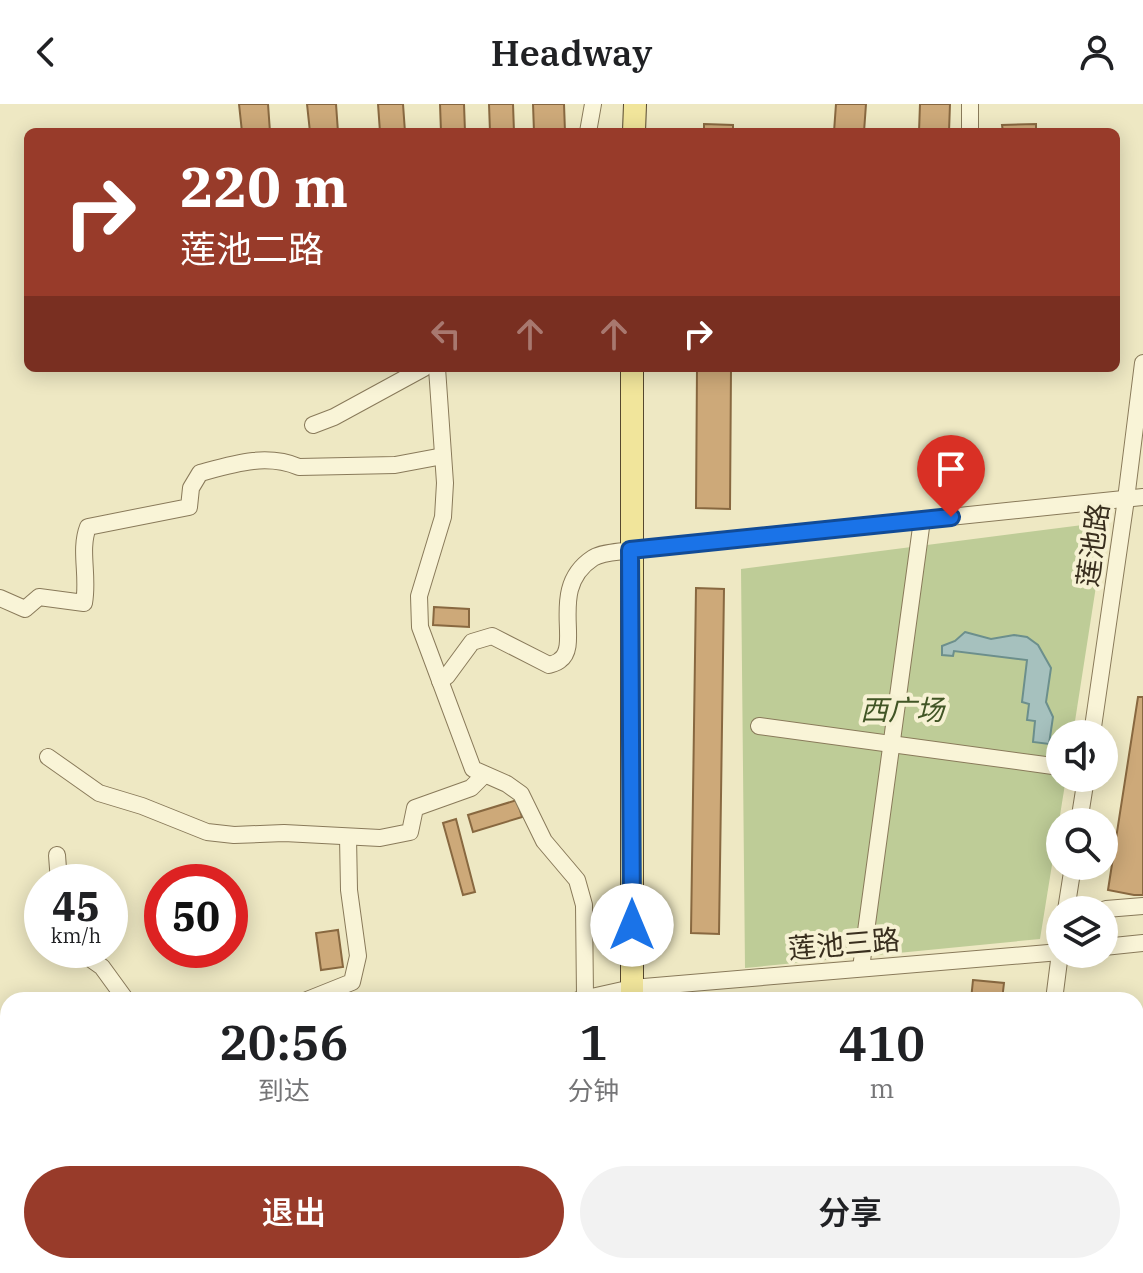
<!DOCTYPE html>
<html lang="zh">
<meta charset="utf-8">
<style>
body{margin:0;font-family:"IBM Plex Serif","Noto Sans SC",serif;background:#f2f2f2;color:#202124;height:100vh;display:flex;flex-direction:column;font-size:30px;white-space:nowrap}
*{box-sizing:border-box;margin:0}
p{font-size:26px;color:#757577}
.icon{flex:none;width:44px;height:44px;fill:none;stroke:currentColor;stroke-width:2;stroke-linecap:round;stroke-linejoin:round}
.map{position:relative;flex:1;overflow:hidden}
.panel{position:absolute;left:0px;top:888px;width:1144px;height:282px;display:flex;flex-direction:column;background:#fff;border-radius:24px 24px 0 0;box-shadow:0 4px 20px #0003}
.panel>*{flex:none}
.banner{position:absolute;left:24px;top:24px;width:1096px;height:244px;border-radius:12px;box-shadow:0 4px 20px #0003;background:#983b2a;color:#fff;overflow:hidden}
.fabs{position:absolute;left:1046px;top:616px;display:grid;gap:16px}
.fabs a{display:grid;place-items:center;width:72px;height:72px;border-radius:50%;background:#fff;box-shadow:0 4px 20px #0003;font-size:40px}
.speed{position:absolute;left:24px;top:760px;display:flex;gap:16px;font-size:40px;font-weight:700;text-align:center}
.speed>*{display:grid;place-content:center;width:104px;height:104px;border-radius:50%;background:#fff;box-shadow:0 4px 20px #0003;line-height:1}
.speed small{font-size:20px;font-weight:400}
.speed .limit{border:12px solid #d22;background:#fff;color:#111}
.pin{position:absolute;display:grid;place-items:center;width:68px;height:68px;color:#fff;margin:-82px -34px;border-radius:50% 50% 50% 0;rotate:-45deg;box-shadow:0 0 8px #0007}
.pin .icon{rotate:45deg}
.me{position:absolute;width:88px;margin:-44px;rotate:0deg;stroke-linejoin:round;filter:drop-shadow(0 0 6px #0008)}
.turn{display:flex;align-items:center;gap:28px;height:168px;padding:0 24px;font-size:36px}
.turn .icon{width:104px;height:104px;stroke-width:2.5}
.turn b{display:block;font-size:56px;line-height:68px}
.lanes{display:flex;align-items:center;height:76px;padding:0 24px;background:#0003;justify-content:center;gap:40px;direction:ltr}
.lanes .off{opacity:.35}
.eta{display:flex;justify-content:space-evenly;align-items:center;height:136px;text-align:center}
.eta b{font-size:48px;font-weight:600;line-height:56px}
.action{display:flex;gap:16px;margin-top:auto;padding:16px 24px}
.action a{flex:1;height:92px;border-radius:48px;background:#983b2a;color:#fff;font-size:32px;font-weight:600;line-height:92px;text-align:center}
.action a+a{background:#f2f2f2;color:#202124}
header{display:flex;justify-content:space-between;align-items:center;height:104px;padding:0 24px;background:#fff;font-size:36px;font-weight:600}
.map>svg:first-child{display:block}
.green{fill:#becc97}
.water{fill:#a6c1be;stroke:#6c8f8c;stroke-width:2}
.lines{fill:none;stroke-linecap:round;stroke-linejoin:round}
.stream{stroke:#6c8f8c;stroke-width:3}
.building{fill:#cda979;stroke:#886840;stroke-width:2}
.minor-casing{stroke:#897a5a;stroke-width:18}
.major-casing{stroke:#56482e;stroke-width:24}
.minor{stroke:#f9f4d7;stroke-width:16}
.major{stroke:#f1e59b;stroke-width:22}
.route-casing{stroke:#114b97;stroke-width:20}
.route{stroke:#1a73e8;stroke-width:14}
.labels{text-anchor:middle;stroke-width:8;stroke-linejoin:round;paint-order:stroke}
.street-label{font-size:28px;fill:#392f1e;stroke:#f6f1d3}
.park-label{font-size:28px;font-style:italic;fill:#415525;stroke:#f6f1d3}
</style>
<header><svg class="icon" aria-label="back" viewBox="0 0 24 24"><path d="M15 5l-7 7 7 7"/></svg>Headway<svg class="icon" aria-label="person" viewBox="0 0 24 24"><circle cx="12" cy="8" r="4"/><path d="M4 21q1-7 8-7t8 7"/></svg></header>
<div class="map">
<svg width="1143" height="1169" viewBox="0 0 1143 1169">
<rect width="100%" height="100%" fill="#eee8c3"/>
<!-- green -->
<polygon class="green" points="1106,418 1073,630 1060,630 1060,674 1066,674 1040,835 745,864 741,465"/>
<!-- water -->
<polygon class="water" points="965,528 991,535 1014,531 1027,533 1038,541 1051,564 1046,598 1053,613 1049,640 1033,638 1035,617 1027,616 1029,600 1022,598 1027,556 954,547 953,552 942,551 942,542 955,537"/>
<g class="lines">
<!-- stream -->
<polyline class="stream" points="550,1162 551,1169"/>
</g>
<!-- building -->
<g class="building">
<polygon points="239,0 268,0 270,28 242,28"/>
<polygon points="307,0 336,0 338,28 310,28"/>
<polygon points="378,0 403,0 405,28 380,28"/>
<polygon points="440,0 464,0 465,28 441,28"/>
<polygon points="489,0 513,0 514,28 490,28"/>
<polygon points="533,0 564,0 565,28 534,28"/>
<polygon points="836,0 866,0 864,28 834,28"/>
<polygon points="920,0 950,0 949,28 919,28"/>
<polygon points="704,20 733,21 733,28 704,28"/>
<polygon points="1036,20 1036,28 1003,28 1002,21"/>
<polygon points="697,264 731,264 730,405 696,404"/>
<polygon points="696,484 724,485 719,830 691,829"/>
<polygon points="434,503 469,505 469,523 433,521"/>
<polygon points="1138,593 1143,593 1143,791 1134,791 1108,786"/>
<polygon points="517,696 522,713 473,728 468,711"/>
<polygon points="456,715 475,788 463,791 443,719"/>
<polygon points="338,826 343,863 321,866 316,829"/>
<polygon points="973,876 1004,879 1002,896 971,896"/>
<rect x="681" y="1162" width="29" height="7"/>
<rect x="903" y="1162" width="73" height="7"/>
</g>
<g class="lines">
<!-- minor casing -->
<g class="minor-casing">
<g id="minor">
<polyline points="588,28 593,0"/>
<polyline points="970,28 970,0"/>
<polyline points="437,264 445,379 443,413 419,492 420,523 473,665 507,680 521,690 544,737 577,776 584,801 585,892"/>
<polyline points="313,321 334,313 424,264"/>
<path d="M0,494L25,505L39,493L84,499C89,472 79,446 88,423L189,403L191,384L200,369C233,360 266,349 299,363L395,361L443,352"/>
<path d="M440,577L447,572L472,538L492,532L549,561C552,560 557,559 560,556C582,541 547,484 593,454C602,448 620,448 630,446L1143,393"/>
<polyline points="759,622 1060,663"/>
<polyline points="1092,630 1126,395 1143,259"/>
<polyline points="48,653 99,689 142,702 207,728 234,731 284,729 380,734 410,728 415,704 471,684 484,671"/>
<polyline points="1079,718 1086,674"/>
<polyline points="57,751 59,778"/>
<polyline points="1106,805 1143,802"/>
<polyline points="1066,806 1073,762"/>
<polyline points="1104,843 1143,839"/>
<polyline points="78,846 102,863 126,896"/>
<polyline points="861,864 922,416"/>
<polyline points="307,896 352,878 358,852 349,786 348,733"/>
<polyline points="578,896 632,884 1060,848"/>
<polyline points="1054,896 1060,849"/>
<polyline points="0,1060 8,1053"/>
<polyline points="330,1169 335,1162"/>
<polyline points="1023,1169 1023,1162"/>
</g>
</g>
<!-- major casing -->
<g class="major-casing">
<g id="major">
<polyline points="634,28 635,0"/>
<polyline points="632,264 632,896"/>
<polyline points="626,1169 627,1162"/>
</g>
</g>
<!-- minor -->
<use href="#minor" class="minor"/>
<!-- major -->
<use href="#major" class="major"/>
</g>
<g class="lines">
<!-- route casing -->
<g class="route-casing">
<polyline id="route" points="632,821 630,446 951,413"/>
</g>
<!-- route -->
<use href="#route" class="route"/>
</g>
<g class="labels">
<!-- street labels -->
<g class="street-label">
<text transform="translate(1093 441) rotate(-82)" y="10">莲池路</text>
<text transform="translate(844 840) rotate(-5)" y="10">莲池三路</text>
</g>
<!-- park labels -->
<g class="park-label">
<text x="902" y="616">西广场</text>
</g>
</g>
</svg>
<div class="fabs">
<a><svg class="icon" aria-label="sound" viewBox="0 0 24 24"><path d="M4 9h4l5-4v14l-5-4H4zM17 9q2 3 0 6"/></svg></a>
<a><svg class="icon" aria-label="search" viewBox="0 0 24 24"><circle cx="10" cy="10" r="6"/><path d="M15 15l6 6"/></svg></a>
<a><svg class="icon" aria-label="layers" viewBox="0 0 24 24"><path d="M12 4l9 5-9 5-9-5zM3 14l9 5 9-5"/></svg></a>
</div>
<div class="speed"><div>45<small>km/h</small></div><div class="limit">50</div></div>
<div class="pin" style="left:951px;top:413px;background:#d93025"><svg class="icon" aria-label="arrive" viewBox="0 0 24 24"><path d="M6 21V4h12l-3 4 3 4H6"/></svg></div>
<svg class="me" style="left:632px;top:821px" viewBox="-20 -20 40 40"><circle r="19" fill="#fff"/><path d="M0-13L10 11 0 6-10 11z" fill="#1a73e8"/></svg>
<div class="banner">
<div class="turn"><svg class="icon" aria-label="right" viewBox="0 0 24 24"><path d="M7 20v-9h11M14 6l5 5-5 5"/></svg><div><b>220 m</b>莲池二路</div></div>
<div class="lanes"><svg class="icon off" aria-label="left" viewBox="0 0 24 24"><path d="M17 20v-9H6M10 6l-5 5 5 5"/></svg><svg class="icon off" aria-label="ahead" viewBox="0 0 24 24"><path d="M12 20V5M6 11l6-6 6 6"/></svg><svg class="icon off" aria-label="ahead" viewBox="0 0 24 24"><path d="M12 20V5M6 11l6-6 6 6"/></svg><svg class="icon" aria-label="right" viewBox="0 0 24 24"><path d="M7 20v-9h11M14 6l5 5-5 5"/></svg></div>
</div>
<section class="panel">
<div class="eta">
<div><b>20:56</b><p>到达</p></div>
<div><b>1</b><p>分钟</p></div>
<div><b>410</b><p>m</p></div>
</div>
<div class="action"><a>退出</a><a>分享</a></div>
</section>
</div>
